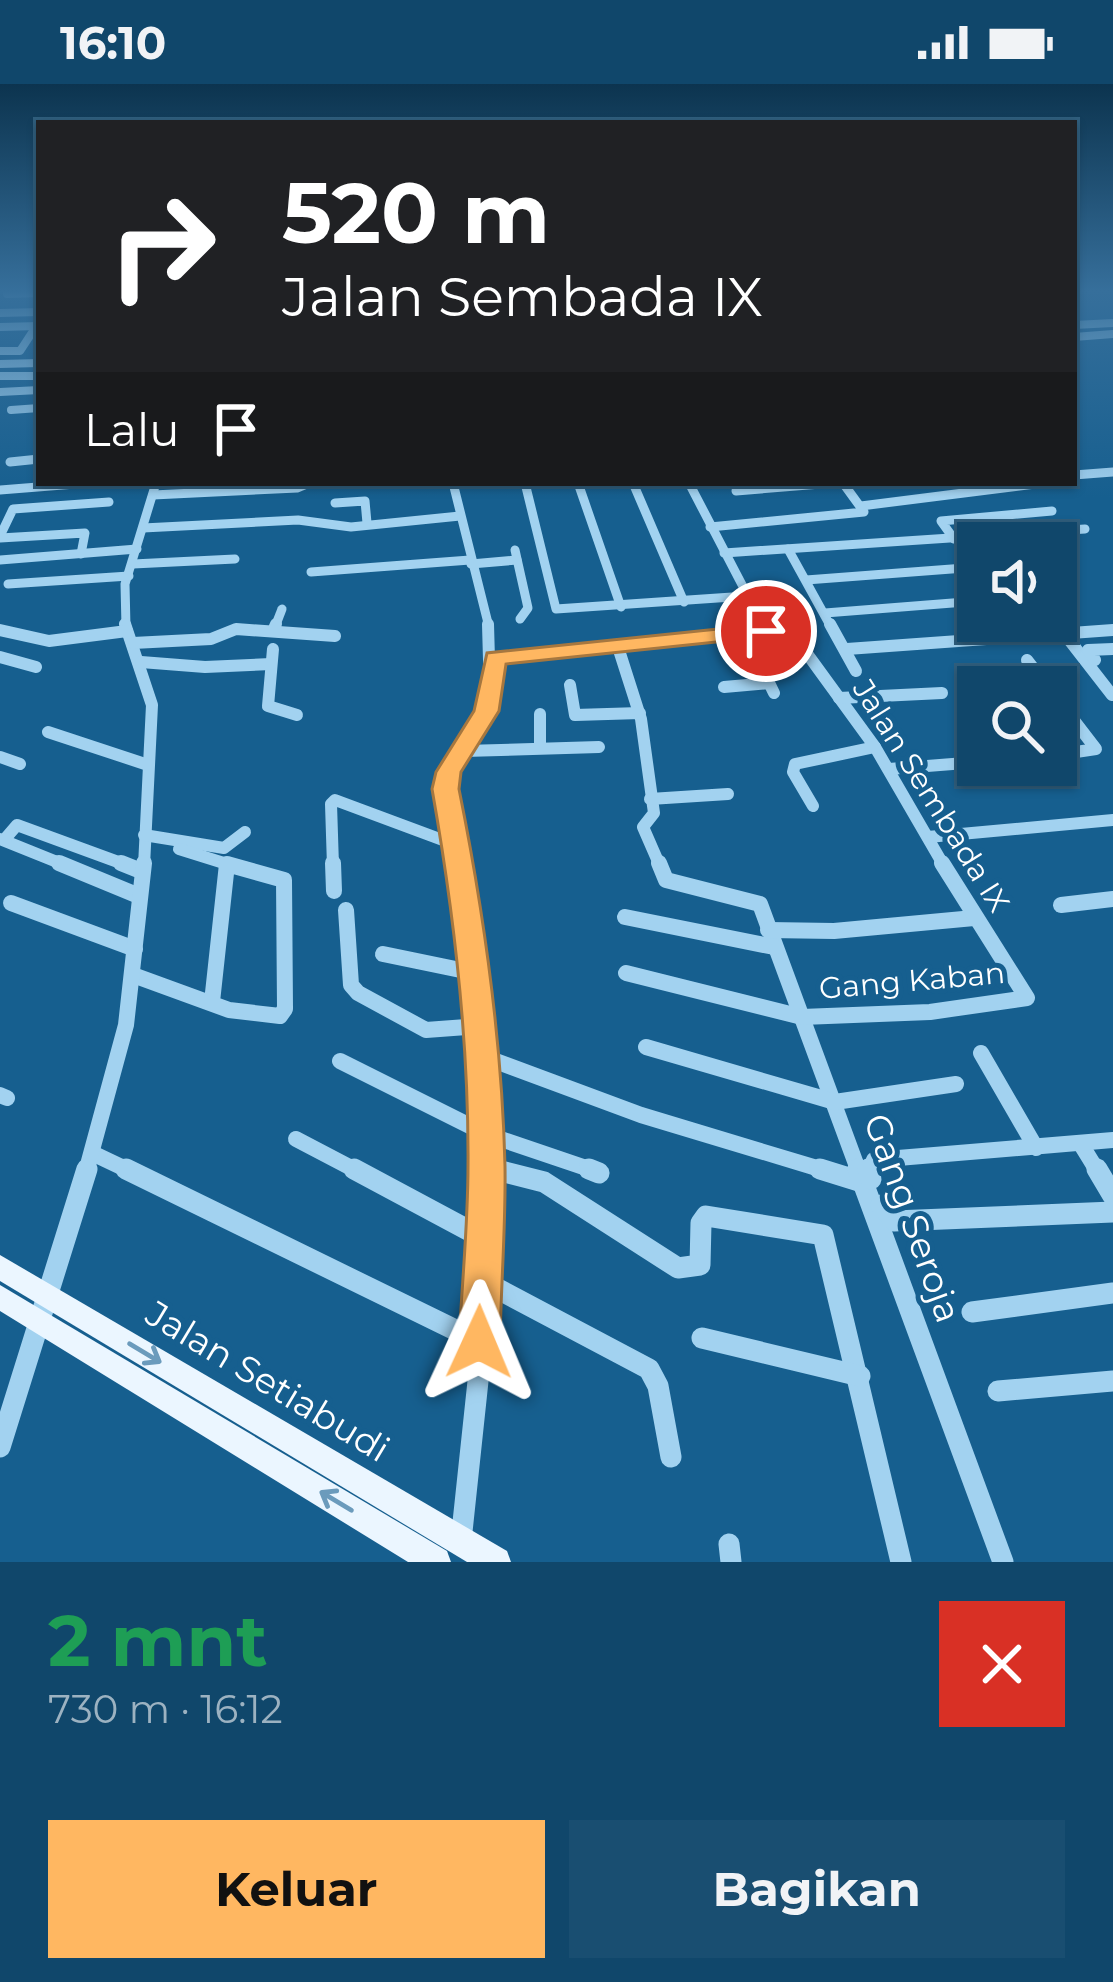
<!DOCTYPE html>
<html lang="id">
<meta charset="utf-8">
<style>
body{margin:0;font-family:Montserrat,sans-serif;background:#194e71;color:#f1f3f6;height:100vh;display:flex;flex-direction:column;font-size:45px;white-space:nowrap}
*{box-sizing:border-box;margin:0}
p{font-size:39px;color:#9cb2c1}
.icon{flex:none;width:66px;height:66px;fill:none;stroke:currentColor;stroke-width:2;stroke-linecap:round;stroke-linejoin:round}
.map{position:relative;height:1478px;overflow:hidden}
.panel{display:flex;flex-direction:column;background:#10476b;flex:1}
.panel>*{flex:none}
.banner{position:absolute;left:36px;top:36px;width:1041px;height:366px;border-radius:0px;box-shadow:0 3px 9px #0004,0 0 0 3px #305f7e;background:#202124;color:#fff;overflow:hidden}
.buttons{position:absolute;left:957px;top:438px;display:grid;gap:24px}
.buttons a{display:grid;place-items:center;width:120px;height:120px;border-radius:0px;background:#10476b;box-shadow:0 3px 9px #0004,0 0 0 3px #305f7e;font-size:60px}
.pin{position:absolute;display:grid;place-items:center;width:102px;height:102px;color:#fff;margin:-51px;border:6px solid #fff;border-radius:50%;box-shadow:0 3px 12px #0007}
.me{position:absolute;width:132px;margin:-66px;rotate:1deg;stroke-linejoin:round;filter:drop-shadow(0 0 9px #0008)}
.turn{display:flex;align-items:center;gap:42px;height:252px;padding:0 48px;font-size:54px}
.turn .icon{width:156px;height:156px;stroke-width:2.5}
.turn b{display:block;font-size:84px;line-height:102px}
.then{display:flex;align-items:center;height:114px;padding:0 48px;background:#0003;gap:24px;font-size:45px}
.round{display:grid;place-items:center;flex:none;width:126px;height:126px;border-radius:0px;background:#194e71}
.head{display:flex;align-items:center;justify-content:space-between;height:204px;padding:0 48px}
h1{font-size:72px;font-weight:700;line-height:90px;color:#1e9e55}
.action{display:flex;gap:24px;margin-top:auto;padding:24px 48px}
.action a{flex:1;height:138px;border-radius:0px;background:#ffb761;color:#111;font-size:48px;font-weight:700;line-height:138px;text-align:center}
.action a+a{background:#194e71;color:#f1f3f6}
.status{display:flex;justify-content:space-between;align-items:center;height:84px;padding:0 60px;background:#10476b;direction:ltr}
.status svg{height:33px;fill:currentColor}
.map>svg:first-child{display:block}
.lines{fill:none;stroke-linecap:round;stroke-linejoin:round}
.minor-far4{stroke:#a2d2f0;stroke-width:8}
.minor-far3{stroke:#a2d2f0;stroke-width:9}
.minor-far2{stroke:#a2d2f0;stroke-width:12}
.minor-far1{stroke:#a2d2f0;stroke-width:16}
.minor{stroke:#a2d2f0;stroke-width:21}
.major{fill:#ebf6ff;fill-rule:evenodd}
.oneway{stroke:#6b9bbc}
.route{fill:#ffb761;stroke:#a6773f;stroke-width:3}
.labels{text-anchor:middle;stroke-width:10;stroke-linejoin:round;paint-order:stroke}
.street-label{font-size:30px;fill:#fff;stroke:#165f8f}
.near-street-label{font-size:36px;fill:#fff;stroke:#165f8f}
</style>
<div class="status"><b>16:10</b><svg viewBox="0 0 49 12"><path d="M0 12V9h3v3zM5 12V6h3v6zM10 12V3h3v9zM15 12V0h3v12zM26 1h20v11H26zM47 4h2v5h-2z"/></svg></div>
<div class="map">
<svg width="1113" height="1478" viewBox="0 0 1113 1478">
<rect width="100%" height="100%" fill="#165f8f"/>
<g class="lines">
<!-- minor-far4 -->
<g class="minor-far4">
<polyline points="7,210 39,209"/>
<polyline points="0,229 39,228"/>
<polyline points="1074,241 1113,239"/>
<polyline points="0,243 39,242"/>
<polyline points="1074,253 1113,250"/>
<polyline points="0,267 20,267 39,238"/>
<polyline points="0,280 39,279"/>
<polyline points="0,292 39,292"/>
<polyline points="0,308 39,306"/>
<polyline points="11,326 39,324"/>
</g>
<!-- minor-far3 -->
<g class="minor-far3">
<polyline points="10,378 39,375"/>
<polyline points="1074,391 1113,388"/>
<polyline points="453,399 489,543"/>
<polyline points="525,399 556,525 747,512"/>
<polyline points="578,399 621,523"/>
<polyline points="633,399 684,518"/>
<polyline points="689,399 764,543"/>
<polyline points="0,406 88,399"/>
<polyline points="736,407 833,399"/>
<polyline points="153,411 297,404 309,399"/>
<polyline points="335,419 365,417 367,439"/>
<polyline points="861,422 1043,399"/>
<polyline points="710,443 864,428 843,399"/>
<polyline points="143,444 298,436 351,443 460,432"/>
<polyline points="0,452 13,425 109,418"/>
<polyline points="0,454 85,449 81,470"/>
<polyline points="954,455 941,437 1052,427"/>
<polyline points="788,465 831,543"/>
<polyline points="515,466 528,524 520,535"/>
<polyline points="724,469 1085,445"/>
<polyline points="0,476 137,465"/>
<polyline points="133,480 235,475"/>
<polyline points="471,480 517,476"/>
<polyline points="311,488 470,476"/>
<polyline points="806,496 978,483"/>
<polyline points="8,500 129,492"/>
<polyline points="825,529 978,517"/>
<polyline points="126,543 125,500 156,399"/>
<polyline points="275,543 282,525"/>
</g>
<!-- minor-far2 -->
<g class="minor-far2">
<polyline points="125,540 152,621 144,782"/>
<polyline points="762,540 766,547"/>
<polyline points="830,540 856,587"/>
<polyline points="0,546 49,557 127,547"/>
<polyline points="273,547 276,540"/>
<polyline points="1063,548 1112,611"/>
<polyline points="745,549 774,609"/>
<polyline points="133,559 211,555 236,545 335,552"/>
<polyline points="618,563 641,635 654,729 643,743 660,782"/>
<polyline points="273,565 268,622 297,631"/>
<polyline points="847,565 1113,546"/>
<polyline points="0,573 36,583"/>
<polyline points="495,574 766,547 792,549 875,663 944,782"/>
<polyline points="1027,576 1048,603"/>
<polyline points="1095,576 1088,566 1113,565"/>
<polyline points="141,578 205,583 271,580"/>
<polyline points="570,601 575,631 640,629"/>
<polyline points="724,603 769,599"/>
<polyline points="1056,613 1096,665 1056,671"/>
<polyline points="839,614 942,609"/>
<polyline points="540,630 540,664"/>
<polyline points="48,648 148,681"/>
<polyline points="464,667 599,663"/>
<polyline points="0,673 20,680"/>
<polyline points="889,685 978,678"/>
<polyline points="650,715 728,710"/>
<polyline points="813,722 793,688 795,680 875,663"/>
<polyline points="144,751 224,764 245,748"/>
<polyline points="928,753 1113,736"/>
<polyline points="0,755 67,782"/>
<polyline points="4,756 17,741 129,782"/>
<polyline points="179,765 227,780"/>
<polyline points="227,782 236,782"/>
<polyline points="333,782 331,720 335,716 456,761"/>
<polyline points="458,782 445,705 490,612 488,540"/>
</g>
<!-- minor-far1 -->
<g class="minor-far1">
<polyline points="59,779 139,812"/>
<polyline points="121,779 141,787"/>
<polyline points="333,779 334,807"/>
<polyline points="458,779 473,892 485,1088"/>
<polyline points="659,779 666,796 760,820 859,1088"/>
<polyline points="11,819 135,865"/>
<polyline points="1061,821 1113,815"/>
<polyline points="346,826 351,901 358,909 426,946 480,942"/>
<polyline points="625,833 774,863"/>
<polyline points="768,846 834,847 974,834"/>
<polyline points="383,870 475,889"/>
<polyline points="626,889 802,933 930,928 1027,914 942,779"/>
<polyline points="133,891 229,926 280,932 285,925 284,796 227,780 212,918"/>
<polyline points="646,963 835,1018 956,1000"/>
<polyline points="981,969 1036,1064"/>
<polyline points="482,972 641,1031 830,1088"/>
<polyline points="340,977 486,1050 598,1088"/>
<polyline points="0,1011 7,1014"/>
<polyline points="296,1055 359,1088"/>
<polyline points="1082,1062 1098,1088"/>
<polyline points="92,1069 132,1088"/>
<polyline points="487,1084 505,1088"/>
<polyline points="86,1088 126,941 144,779"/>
<polyline points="869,1088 874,1076 1113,1056"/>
</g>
<!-- minor -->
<g class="minor">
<polyline points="126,1085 480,1258"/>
<polyline points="354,1085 481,1153"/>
<polyline points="493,1085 544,1098 678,1184 700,1181 701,1139 706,1132 823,1151 901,1478"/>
<polyline points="589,1085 599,1089"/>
<polyline points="820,1085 865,1099"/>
<polyline points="858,1085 1003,1478"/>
<polyline points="868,1085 871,1095"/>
<polyline points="1097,1085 1113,1112"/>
<polyline points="881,1121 894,1137 1113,1128"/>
<polyline points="481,1196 649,1285 658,1302 671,1373"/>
<polyline points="972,1228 1113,1209"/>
<polyline points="702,1254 860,1292"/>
<polyline points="998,1307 1113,1297"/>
<polyline points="0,1363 87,1085"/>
<polyline points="461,1457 481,1269 485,1085"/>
<polyline points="729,1460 731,1478"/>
</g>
<!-- major -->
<g class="major">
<polygon points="0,1171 507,1467 511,1478 467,1478 0,1197"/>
<polygon points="0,1201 447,1467 451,1478 408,1478 0,1227"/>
</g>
</g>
<!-- one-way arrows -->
<defs><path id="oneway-shaft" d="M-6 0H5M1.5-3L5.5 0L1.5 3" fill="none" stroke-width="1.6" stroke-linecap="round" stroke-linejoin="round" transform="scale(3)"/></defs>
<g class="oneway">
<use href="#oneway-shaft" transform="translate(145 1269) rotate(31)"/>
<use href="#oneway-shaft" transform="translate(336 1417) rotate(-149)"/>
</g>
<!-- sky -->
<linearGradient id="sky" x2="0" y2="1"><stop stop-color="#0c344f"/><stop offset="0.5" stop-color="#366f9b"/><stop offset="1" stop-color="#366f9b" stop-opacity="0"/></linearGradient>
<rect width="1113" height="414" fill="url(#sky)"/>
<!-- route -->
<path class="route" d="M766,540L777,547L774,552L506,580L499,627L461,688L459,705C484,829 502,955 505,1082C506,1140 501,1199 500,1258L494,1272L479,1277L465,1272L459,1258C462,1199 468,1140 468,1082C469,955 454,829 432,705L436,688L474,627L487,569Z"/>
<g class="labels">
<!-- street labels -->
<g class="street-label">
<text transform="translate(931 712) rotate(58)" y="10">Jalan Sembada IX</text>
<text transform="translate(912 897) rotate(-5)" y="10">Gang Kaban</text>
</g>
<!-- near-street labels -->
<g class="near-street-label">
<text transform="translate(913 1134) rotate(70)" y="13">Gang Seroja</text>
<text transform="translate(268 1297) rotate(31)" y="13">Jalan Setiabudi</text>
</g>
</g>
</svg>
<div class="buttons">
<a><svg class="icon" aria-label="sound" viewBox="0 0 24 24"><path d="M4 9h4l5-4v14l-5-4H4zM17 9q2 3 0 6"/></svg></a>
<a><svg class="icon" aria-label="search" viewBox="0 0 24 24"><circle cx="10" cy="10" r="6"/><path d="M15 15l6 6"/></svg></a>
</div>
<div class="pin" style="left:766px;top:547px;background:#d93025"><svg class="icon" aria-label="arrive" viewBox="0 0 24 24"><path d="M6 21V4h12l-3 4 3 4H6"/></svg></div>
<svg class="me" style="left:479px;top:1258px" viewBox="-20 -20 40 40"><path d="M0-17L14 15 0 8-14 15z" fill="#ffb761" stroke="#fff" stroke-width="4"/></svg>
<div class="banner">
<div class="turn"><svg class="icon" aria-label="right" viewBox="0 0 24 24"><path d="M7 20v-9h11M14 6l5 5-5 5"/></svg><div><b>520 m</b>Jalan Sembada IX</div></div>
<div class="then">Lalu<svg class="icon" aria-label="arrive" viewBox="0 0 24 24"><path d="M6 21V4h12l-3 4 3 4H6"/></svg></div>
</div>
</div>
<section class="panel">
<div class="head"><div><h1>2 mnt</h1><p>730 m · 16:12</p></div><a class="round" style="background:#d93025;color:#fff"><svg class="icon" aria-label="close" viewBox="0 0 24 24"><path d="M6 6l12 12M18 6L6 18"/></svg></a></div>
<div class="action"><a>Keluar</a><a>Bagikan</a></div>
</section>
